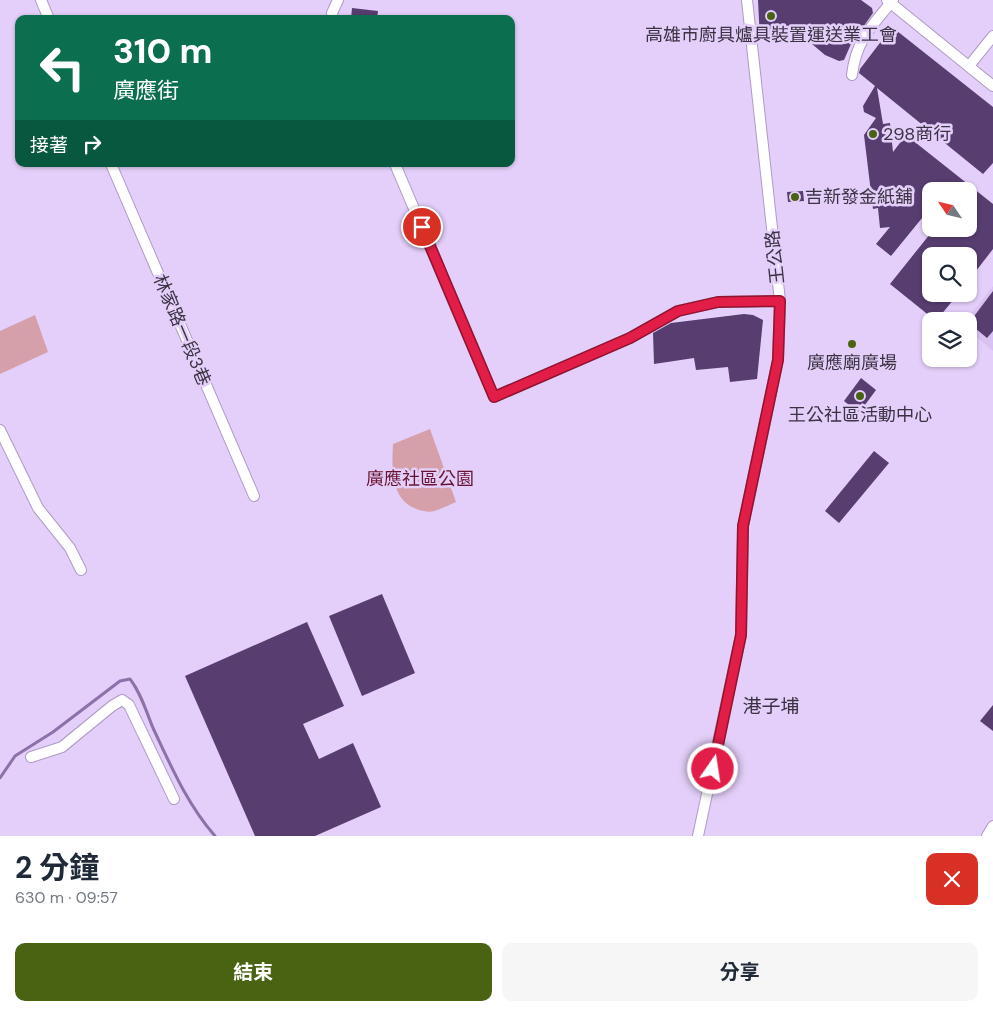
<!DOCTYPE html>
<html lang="zh-TW">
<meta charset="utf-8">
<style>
body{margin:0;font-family:"DM Sans","Noto Sans TC",sans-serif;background:#f6f6f7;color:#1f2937;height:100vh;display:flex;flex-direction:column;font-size:19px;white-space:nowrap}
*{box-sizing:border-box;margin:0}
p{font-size:16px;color:#747a83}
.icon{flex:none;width:28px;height:28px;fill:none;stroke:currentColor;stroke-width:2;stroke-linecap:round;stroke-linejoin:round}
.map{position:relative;height:836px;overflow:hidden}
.details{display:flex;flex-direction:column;background:#fff;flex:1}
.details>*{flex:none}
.hud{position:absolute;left:15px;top:15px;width:500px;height:152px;border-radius:10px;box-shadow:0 1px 4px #0004;background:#0b6e4f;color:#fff;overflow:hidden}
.needle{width:32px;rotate:305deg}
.tools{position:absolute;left:922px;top:182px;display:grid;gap:10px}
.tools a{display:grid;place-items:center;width:55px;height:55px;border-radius:10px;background:#fff;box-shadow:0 1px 4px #0004;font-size:25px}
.pin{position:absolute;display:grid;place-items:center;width:42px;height:42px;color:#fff;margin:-21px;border:2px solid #fff;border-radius:50%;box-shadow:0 1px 5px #0007}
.me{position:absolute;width:55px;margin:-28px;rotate:13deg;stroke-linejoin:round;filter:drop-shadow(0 0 4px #0008)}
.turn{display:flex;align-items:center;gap:18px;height:105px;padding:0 15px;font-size:22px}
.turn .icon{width:65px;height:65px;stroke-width:2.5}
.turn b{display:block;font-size:35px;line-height:42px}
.then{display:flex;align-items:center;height:48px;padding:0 15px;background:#0003;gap:10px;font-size:19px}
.round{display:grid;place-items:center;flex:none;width:52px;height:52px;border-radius:10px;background:#f6f6f7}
.head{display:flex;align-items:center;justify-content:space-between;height:85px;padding:0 15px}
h1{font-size:30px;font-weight:700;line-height:38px}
.button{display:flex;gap:10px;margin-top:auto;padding:10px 15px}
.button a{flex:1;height:58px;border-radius:10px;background:#496313;color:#fff;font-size:20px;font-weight:700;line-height:58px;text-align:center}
.button a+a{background:#f6f6f7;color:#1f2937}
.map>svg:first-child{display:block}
.built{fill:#d9c2f1}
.green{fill:#d6a0aa}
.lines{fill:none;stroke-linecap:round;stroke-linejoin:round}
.stream{stroke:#8d71a9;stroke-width:3}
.building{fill:#573d70}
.minor-casing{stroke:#ae9bc3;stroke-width:12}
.minor{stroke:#fff;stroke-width:10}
.route-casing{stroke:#92132f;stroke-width:12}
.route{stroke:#e11d48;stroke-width:9}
.poi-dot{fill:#496313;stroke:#e3cff9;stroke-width:2}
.labels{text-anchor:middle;stroke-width:5;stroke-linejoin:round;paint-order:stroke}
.poi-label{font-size:18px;fill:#3b3344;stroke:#e3cff9}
.street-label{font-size:18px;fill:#3b3344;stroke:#e3cff9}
.park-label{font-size:18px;fill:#68132f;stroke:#e3cff9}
.neighbourhood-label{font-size:19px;fill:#3b3344;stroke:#e3cff9}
</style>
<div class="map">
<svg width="993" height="836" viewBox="0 0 993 836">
<rect width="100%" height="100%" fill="#e3cff9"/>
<!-- built -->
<polygon class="built" points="993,286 993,351 969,331 969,321 966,321"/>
<!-- green -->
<g class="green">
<polygon points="35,315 48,352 0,374 0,331"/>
<path d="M430,429L456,502C449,505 441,509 434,511C427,513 418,510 412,507C390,495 392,466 393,444Z"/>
</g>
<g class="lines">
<!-- stream -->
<path class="stream" d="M0,778L15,756L53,732L120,681L130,679C141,693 146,711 153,728C171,766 187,804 215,836"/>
</g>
<!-- building -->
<g class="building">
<polygon points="758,0 861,0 872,8 873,13 851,44 844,60 839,61 825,55 812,44 818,36 760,40"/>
<polygon points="352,8 378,11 377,19 351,19"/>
<polygon points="892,27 993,107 993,163 983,174 877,88 883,124 890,123 893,152 906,135 993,204 993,249 969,280 969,256 931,256 931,294 958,294 936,321 890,284 934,229 969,229 969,191 931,191 931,207 891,256 876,244 890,227 880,228 878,208 873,209 864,135 876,118 864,112 863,106 875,86 859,73 860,69"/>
<polygon points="803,191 804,201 788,202 787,192"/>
<polygon points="993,291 993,331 987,338 969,323"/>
<polygon points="744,314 753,315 763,320 757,379 730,382 728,367 696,370 694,358 654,364 653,333 671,323"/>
<polygon points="861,378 876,390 859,413 844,401"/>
<polygon points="874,451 889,463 839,523 825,511"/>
<polygon points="382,594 415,673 362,696 329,616"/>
<polygon points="307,622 344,706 303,724 319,759 353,743 381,807 315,836 255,836 185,676"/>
<polygon points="993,705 993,731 980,721"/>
</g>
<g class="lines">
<!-- minor casing -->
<g class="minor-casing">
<g id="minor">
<polyline points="41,0 49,19"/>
<polyline points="887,0 993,86"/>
<polyline points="333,19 332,13 338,0"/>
<polyline points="969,66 993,36"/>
<path d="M852,75C856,40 872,26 893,0"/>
<polyline points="111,164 254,496"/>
<polyline points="395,164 494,397 630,338 678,311 718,302 780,301"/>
<polyline points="0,430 38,508 70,548 81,570"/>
<polyline points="31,757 62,747 112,706 122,700 129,705 174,799"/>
<polyline points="698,836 741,635 743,526 778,360 780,301 747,0"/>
<polyline points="987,836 993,826"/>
</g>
</g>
<!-- minor -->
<use href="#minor" class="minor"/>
</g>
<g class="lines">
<!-- route casing -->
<g class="route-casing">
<polyline id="route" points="422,227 494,397 630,338 678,311 718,302 780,301 778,360 743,526 741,635 713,769"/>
</g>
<!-- route -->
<use href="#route" class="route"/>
</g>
<!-- markers -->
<g class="poi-dot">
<circle cx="771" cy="16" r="5"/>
<circle cx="873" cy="134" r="5"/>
<circle cx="795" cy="197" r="5"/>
<circle cx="852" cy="344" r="5"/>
<circle cx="860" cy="396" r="5"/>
</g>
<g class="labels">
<!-- poi labels -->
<g class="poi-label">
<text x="771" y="41">高雄市廚具爐具裝置運送業工會</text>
<text x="883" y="140" text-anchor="start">298商行</text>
<text x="805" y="203" text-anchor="start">吉新發金紙舖</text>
<text x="852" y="369">廣應廟廣場</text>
<text x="860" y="421">王公社區活動中心</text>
</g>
<!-- street labels -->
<g class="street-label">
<text transform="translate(775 257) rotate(-96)" y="6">王公路</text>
<text transform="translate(182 330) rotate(67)" y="6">林家路一段3巷</text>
</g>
<!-- park labels -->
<g class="park-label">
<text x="420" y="485">廣應社區公園</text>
</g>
<!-- neighbourhood labels -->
<g class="neighbourhood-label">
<text x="771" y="713">港子埔</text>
</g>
</g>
</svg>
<div class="tools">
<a><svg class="needle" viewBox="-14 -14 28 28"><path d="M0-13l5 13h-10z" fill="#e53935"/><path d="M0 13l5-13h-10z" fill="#747a83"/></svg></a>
<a><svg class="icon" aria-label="search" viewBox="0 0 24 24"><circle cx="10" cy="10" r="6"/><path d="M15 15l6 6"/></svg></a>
<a><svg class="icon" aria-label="layers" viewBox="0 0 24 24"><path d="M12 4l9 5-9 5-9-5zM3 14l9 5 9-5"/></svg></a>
</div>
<div class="pin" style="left:422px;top:227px;background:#d93025"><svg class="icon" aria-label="arrive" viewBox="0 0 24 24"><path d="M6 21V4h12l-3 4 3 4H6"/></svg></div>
<svg class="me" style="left:713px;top:769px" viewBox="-20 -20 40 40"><circle r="17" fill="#e11d48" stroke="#fff" stroke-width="3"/><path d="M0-11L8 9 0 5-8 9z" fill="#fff"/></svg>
<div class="hud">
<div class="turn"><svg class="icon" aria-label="left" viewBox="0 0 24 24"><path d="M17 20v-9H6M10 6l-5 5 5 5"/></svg><div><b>310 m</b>廣應街</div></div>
<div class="then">接著<svg class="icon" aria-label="right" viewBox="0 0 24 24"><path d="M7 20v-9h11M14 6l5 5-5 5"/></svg></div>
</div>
</div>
<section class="details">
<div class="head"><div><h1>2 分鐘</h1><p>630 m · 09:57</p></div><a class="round" style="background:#d93025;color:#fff"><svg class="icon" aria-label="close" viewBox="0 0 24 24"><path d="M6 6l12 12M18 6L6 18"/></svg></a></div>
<div class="button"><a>結束</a><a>分享</a></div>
</section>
